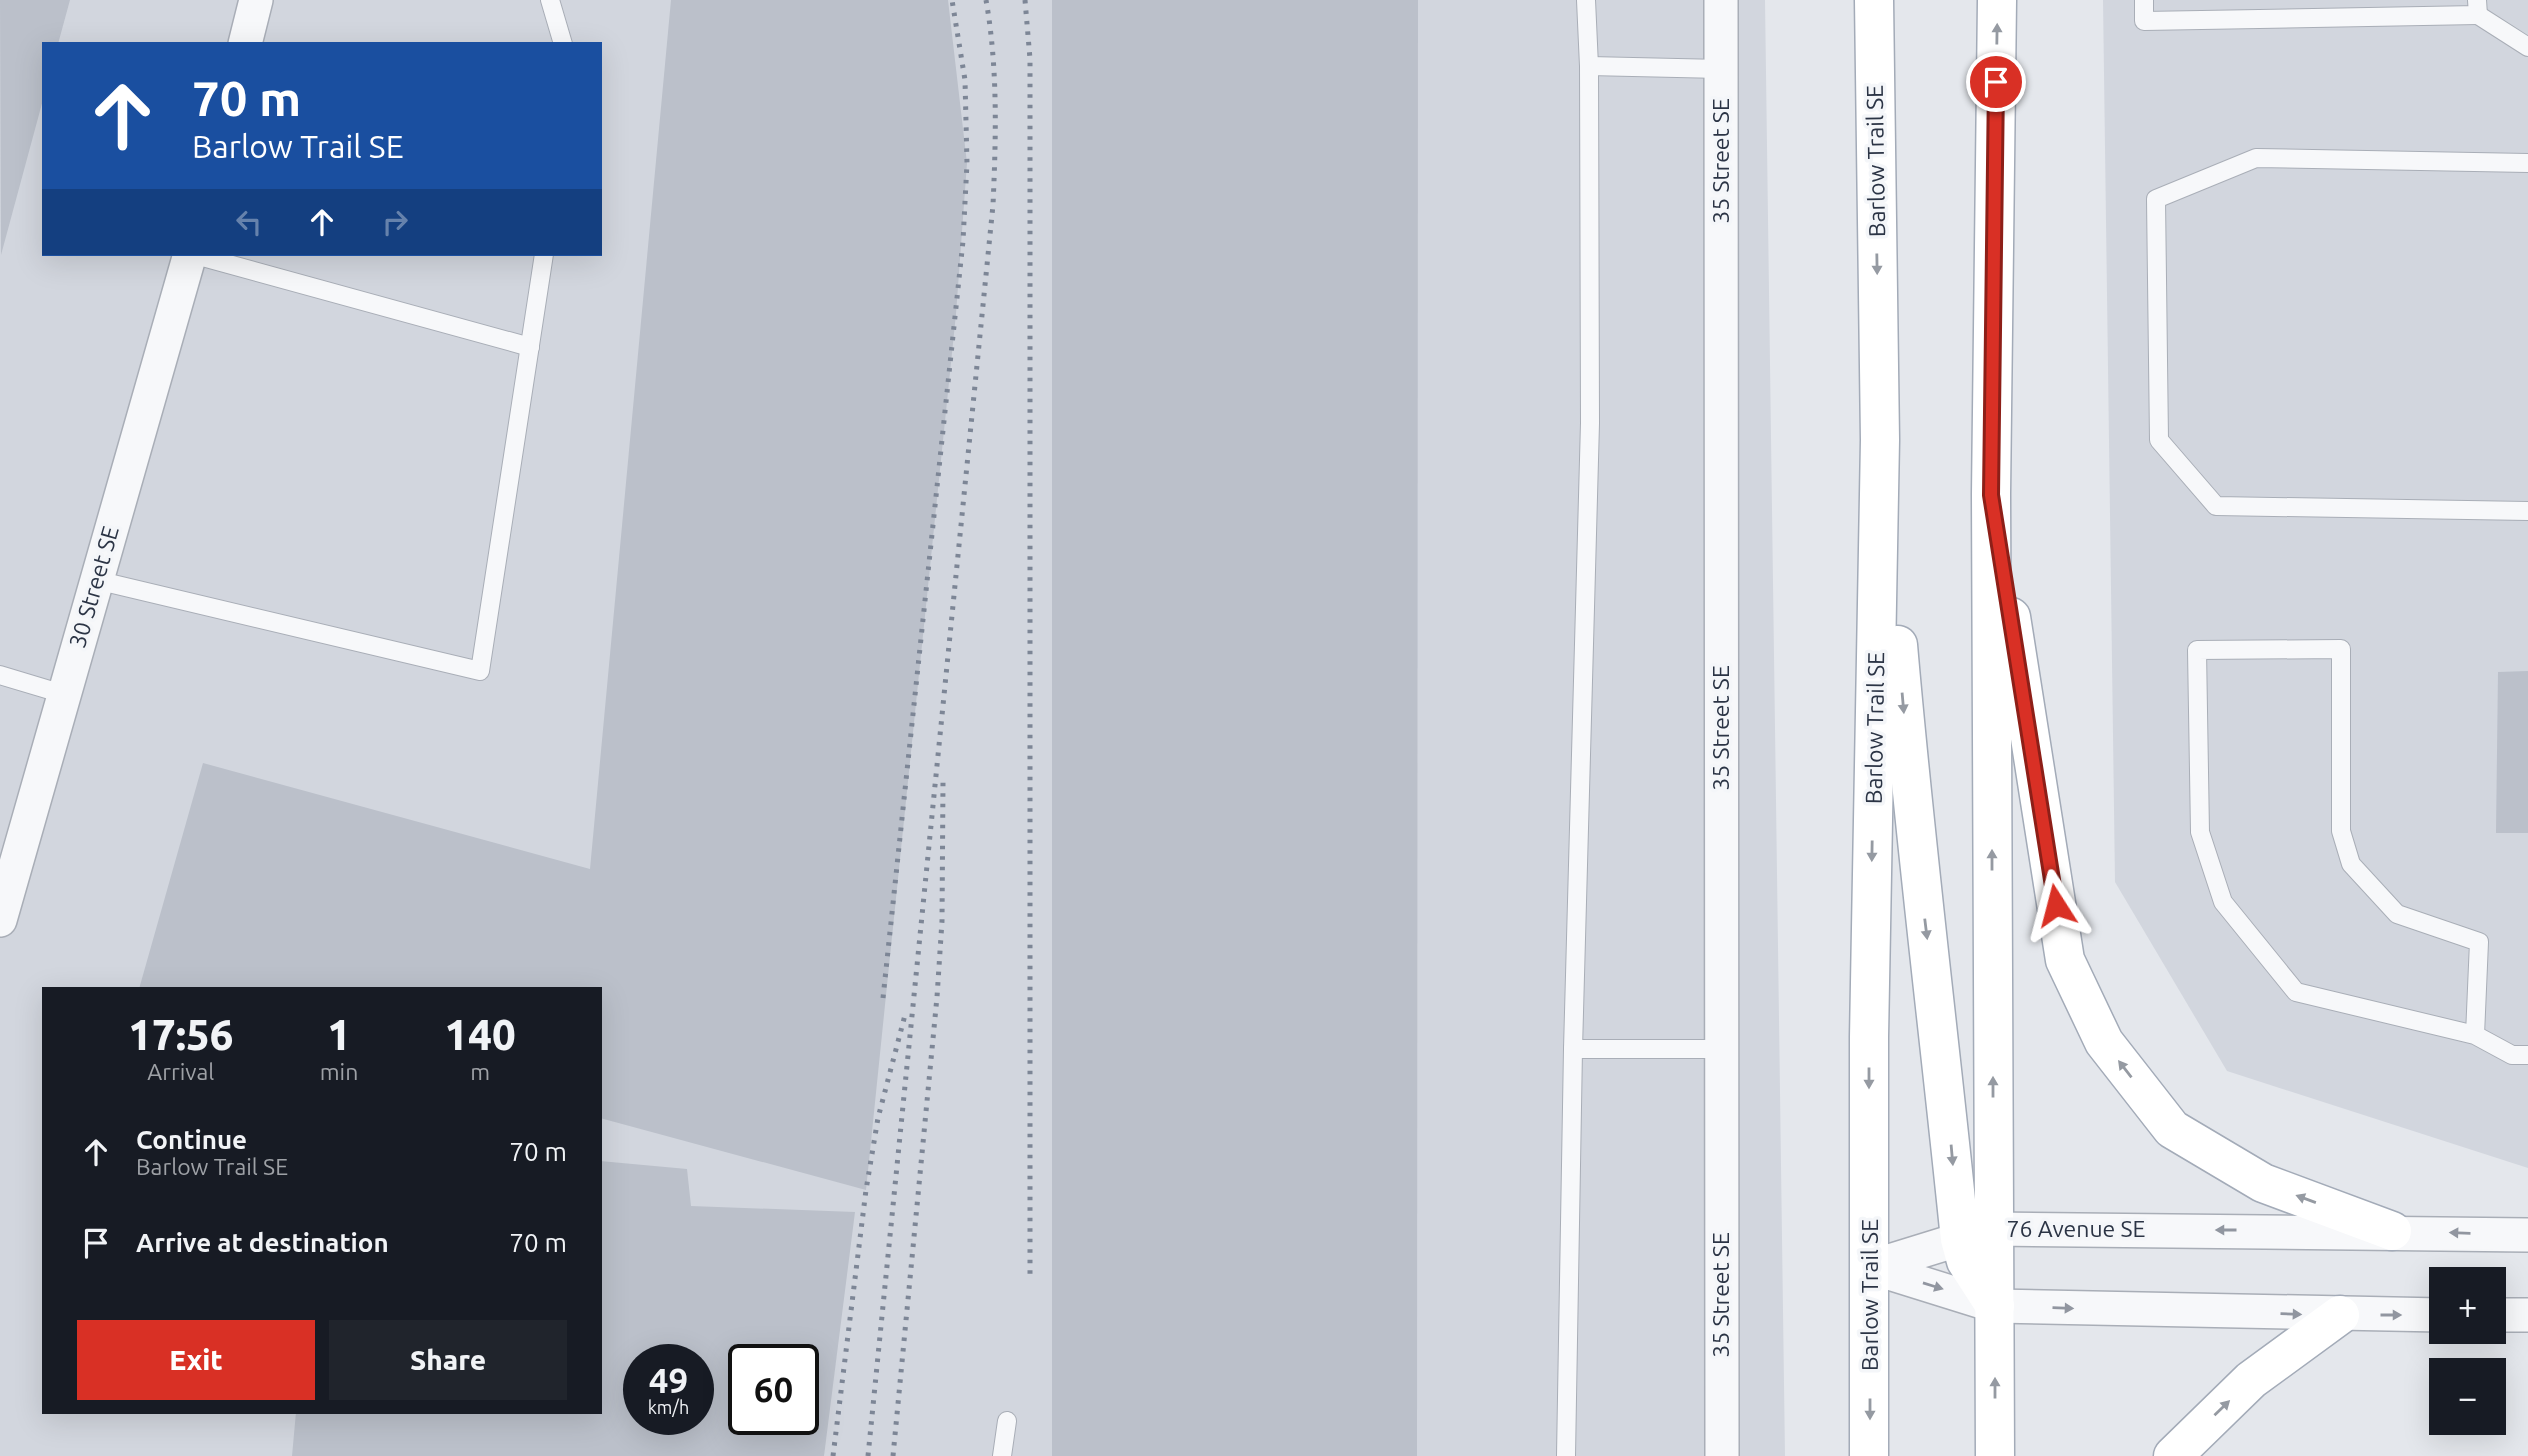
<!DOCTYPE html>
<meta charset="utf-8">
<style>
body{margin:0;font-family:Ubuntu,sans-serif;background:#20242c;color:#f1f3f6;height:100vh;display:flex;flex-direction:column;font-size:26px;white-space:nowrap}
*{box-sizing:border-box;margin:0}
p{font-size:23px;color:#9ea1a6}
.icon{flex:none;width:38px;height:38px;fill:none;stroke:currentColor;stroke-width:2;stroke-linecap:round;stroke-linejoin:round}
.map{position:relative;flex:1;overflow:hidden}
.sheet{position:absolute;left:42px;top:987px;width:560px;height:427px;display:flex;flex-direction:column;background:#171b24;border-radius:0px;box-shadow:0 7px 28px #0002}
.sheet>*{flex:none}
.hud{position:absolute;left:42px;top:42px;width:560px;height:214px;border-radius:0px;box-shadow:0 7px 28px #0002;background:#1a4fa0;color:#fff;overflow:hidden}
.tools{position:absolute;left:2429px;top:1267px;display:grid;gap:14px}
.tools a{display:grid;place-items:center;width:77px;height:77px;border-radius:0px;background:#171b24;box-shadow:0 7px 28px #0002;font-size:35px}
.speed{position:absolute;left:623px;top:1344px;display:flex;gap:14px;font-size:35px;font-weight:700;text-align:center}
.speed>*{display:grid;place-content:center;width:91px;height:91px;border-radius:50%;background:#171b24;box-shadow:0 7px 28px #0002;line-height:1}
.speed small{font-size:18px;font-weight:400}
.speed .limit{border:4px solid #111;border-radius:10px;background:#fff;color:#111}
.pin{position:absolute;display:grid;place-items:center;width:60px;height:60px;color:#fff;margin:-30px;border:4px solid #fff;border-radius:50%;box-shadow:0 2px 7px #0007}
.me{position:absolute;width:77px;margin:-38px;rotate:351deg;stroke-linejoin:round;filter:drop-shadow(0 0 5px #0008)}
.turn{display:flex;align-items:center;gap:24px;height:147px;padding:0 35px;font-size:32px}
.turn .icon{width:91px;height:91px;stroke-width:2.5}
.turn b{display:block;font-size:49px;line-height:60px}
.lanes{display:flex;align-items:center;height:66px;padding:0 35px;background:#0003;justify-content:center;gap:35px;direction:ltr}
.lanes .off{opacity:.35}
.eta{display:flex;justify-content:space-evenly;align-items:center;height:119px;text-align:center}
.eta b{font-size:42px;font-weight:800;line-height:49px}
.action{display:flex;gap:14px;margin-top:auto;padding:14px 35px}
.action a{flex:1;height:80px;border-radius:0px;background:#d93025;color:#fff;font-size:28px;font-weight:800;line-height:80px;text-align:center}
.action a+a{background:#20242c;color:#f1f3f6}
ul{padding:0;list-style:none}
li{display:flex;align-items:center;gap:21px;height:91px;padding:0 35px}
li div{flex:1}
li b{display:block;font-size:26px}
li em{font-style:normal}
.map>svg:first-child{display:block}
.built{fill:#d2d6de;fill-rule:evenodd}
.building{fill:#bbc0ca;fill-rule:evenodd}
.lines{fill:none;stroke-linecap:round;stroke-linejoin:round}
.service-casing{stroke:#a9aeb7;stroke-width:20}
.minor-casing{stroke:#a9aeb7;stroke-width:36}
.primary-casing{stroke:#a3abb8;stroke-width:41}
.service{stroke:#f7f8fa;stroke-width:18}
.minor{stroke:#f7f8fa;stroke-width:33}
.primary{stroke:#fff;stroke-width:38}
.rail{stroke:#7d8696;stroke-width:5;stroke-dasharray:3.5 7;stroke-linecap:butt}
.oneway{fill:#959aa2}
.oneway2{fill:#9196a0}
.route-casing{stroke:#8d1f18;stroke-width:18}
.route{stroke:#d93025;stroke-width:12}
.labels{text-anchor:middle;stroke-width:7;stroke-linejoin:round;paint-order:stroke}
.street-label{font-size:23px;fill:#2b3445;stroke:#f4f6f9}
</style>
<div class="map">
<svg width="2528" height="1456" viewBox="0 0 2528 1456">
<rect width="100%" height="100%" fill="#e4e7ec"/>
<!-- built -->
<g class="built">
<path d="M0,0H1765L1785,1456H0ZM44,44H600V254H44ZM44,989H600V1412H44ZM639,1360H698V1419H639ZM744,1360H803V1419H744Z"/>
<polygon points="2103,0 2528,0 2528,1168 2227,1071 2115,882"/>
</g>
<!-- building -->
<g class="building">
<polygon points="0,0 70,0 58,44 44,44 44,96 1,255"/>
<polygon points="671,0 948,0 967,163 956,314 866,1190 600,1118 600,989 139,989 203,763 590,869"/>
<polygon points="1052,0 1418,0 1417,1456 1052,1456"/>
<polygon points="2528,671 2528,833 2496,833 2498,672"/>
<path d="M600,1161L687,1169L691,1206L855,1212L824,1456H292L296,1412H600ZM639,1360H698V1419H639ZM744,1360H803V1419H744Z"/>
</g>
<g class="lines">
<!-- service casing -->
<g class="service-casing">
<g id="service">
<polyline points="550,0 563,44"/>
<polyline points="2144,0 2144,21 2478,15 2477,0"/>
<polyline points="2478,15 2528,47"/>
<polyline points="1589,66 1721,69"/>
<polyline points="2528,163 2256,158 2156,199 2159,440 2216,506 2528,511"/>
<polyline points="192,254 530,347"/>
<polyline points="96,580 480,671 544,254"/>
<polyline points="0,675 63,694"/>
<polyline points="2475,1035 2479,942 2397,914 2351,864 2341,831 2341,649 2197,650 2200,832 2223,902 2296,992 2475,1035 2512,1055 2528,1055"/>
<polyline points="1573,1049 1590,423 1589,66 1586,0"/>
<polyline points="1002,1456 1007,1421"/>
<polyline points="1566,1456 1573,1049 1721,1049"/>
</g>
</g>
<!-- minor casing -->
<g class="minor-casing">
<g id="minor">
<polyline points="1721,0 1722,1456"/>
<polyline points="245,44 256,0"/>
<polyline points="0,920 190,254"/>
<polyline points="1870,1267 1993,1229 2528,1235"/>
<polyline points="1870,1267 1995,1306 2441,1315"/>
<polyline points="2494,1315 2528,1315"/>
</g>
</g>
<!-- primary casing -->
<g class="primary-casing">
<g id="primary">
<polyline points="2011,617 2065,960 2104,1042 2172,1129 2263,1183 2392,1231"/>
<path d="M1898,645C1915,844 1940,1041 1960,1239L1966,1261L1995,1306"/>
<polyline points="1869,1456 1869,1037 1880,440 1874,0"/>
<polyline points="1995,1456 1991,494 1997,0"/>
<polyline points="2173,1456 2251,1380 2340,1315"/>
</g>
</g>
<!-- service -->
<use href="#service" class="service"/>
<!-- minor -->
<use href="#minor" class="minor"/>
<!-- primary -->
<use href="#primary" class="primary"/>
<!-- rail -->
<g class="rail">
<polyline points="1025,0 1030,59 1030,1280"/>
<polyline points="883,998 963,241 967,163 965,80 952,0"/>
<polyline points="833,1456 866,1190 878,1118 905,1015"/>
<path d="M868,1456L993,205C996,137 998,68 986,0"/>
<polyline points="893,1456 937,997 942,921 943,782"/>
</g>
</g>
<!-- one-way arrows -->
<defs><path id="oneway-solid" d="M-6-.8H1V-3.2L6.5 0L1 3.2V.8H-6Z" transform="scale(1.75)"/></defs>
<g class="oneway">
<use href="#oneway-solid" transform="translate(1997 34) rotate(-89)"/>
<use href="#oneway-solid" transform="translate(1877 264) rotate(89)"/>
<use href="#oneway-solid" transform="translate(1903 703) rotate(85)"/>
<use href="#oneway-solid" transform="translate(1872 851) rotate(91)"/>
<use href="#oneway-solid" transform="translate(1992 860) rotate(-90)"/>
<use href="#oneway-solid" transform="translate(1926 929) rotate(83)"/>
<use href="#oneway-solid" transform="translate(2125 1069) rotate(-128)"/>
<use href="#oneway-solid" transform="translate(1869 1078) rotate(90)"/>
<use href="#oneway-solid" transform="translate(1993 1087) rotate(-90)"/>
<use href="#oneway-solid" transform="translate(1952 1155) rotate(85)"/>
<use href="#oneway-solid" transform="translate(2306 1199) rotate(-160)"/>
<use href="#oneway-solid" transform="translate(1995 1388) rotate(-90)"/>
<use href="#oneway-solid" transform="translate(2222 1408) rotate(-44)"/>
<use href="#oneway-solid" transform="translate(1870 1409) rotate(90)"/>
</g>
<g class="oneway2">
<use href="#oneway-solid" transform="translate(2226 1230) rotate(-180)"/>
<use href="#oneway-solid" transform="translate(2460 1233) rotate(-178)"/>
<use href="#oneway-solid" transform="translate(1933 1286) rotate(17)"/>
<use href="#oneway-solid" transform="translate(2063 1308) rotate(2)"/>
<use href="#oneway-solid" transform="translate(2291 1314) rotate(2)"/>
<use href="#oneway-solid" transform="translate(2391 1315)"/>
</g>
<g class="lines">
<!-- route casing -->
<g class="route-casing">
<polyline id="route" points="1996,82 1991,495 2056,905"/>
</g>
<!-- route -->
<use href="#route" class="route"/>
</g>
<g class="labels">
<!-- street labels -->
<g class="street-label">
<text transform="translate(1721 161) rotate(-90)" y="8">35 Street SE</text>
<text transform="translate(1876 161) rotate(-91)" y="8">Barlow Trail SE</text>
<text transform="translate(94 587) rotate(-74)" y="8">30 Street SE</text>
<text transform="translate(1721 728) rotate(-90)" y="8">35 Street SE</text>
<text transform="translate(1875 728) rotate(-89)" y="8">Barlow Trail SE</text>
<text x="2076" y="1237">76 Avenue SE</text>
<text transform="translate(1721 1295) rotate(-90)" y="8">35 Street SE</text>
<text transform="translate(1870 1295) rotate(-90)" y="8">Barlow Trail SE</text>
</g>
</g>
</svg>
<div class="tools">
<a>+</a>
<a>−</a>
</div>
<div class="speed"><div>49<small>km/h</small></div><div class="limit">60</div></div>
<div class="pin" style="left:1996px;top:82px;background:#d93025"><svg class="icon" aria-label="arrive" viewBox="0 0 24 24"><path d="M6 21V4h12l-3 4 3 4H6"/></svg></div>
<svg class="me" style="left:2056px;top:905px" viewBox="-20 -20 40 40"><path d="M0-17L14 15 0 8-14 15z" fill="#d93025" stroke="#fff" stroke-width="4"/></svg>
<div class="hud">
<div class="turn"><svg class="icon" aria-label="ahead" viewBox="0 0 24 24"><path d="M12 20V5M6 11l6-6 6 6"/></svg><div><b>70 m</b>Barlow Trail SE</div></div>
<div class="lanes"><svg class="icon off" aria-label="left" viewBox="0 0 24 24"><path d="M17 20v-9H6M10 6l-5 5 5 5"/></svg><svg class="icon" aria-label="ahead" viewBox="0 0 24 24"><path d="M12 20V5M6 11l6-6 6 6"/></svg><svg class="icon off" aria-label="right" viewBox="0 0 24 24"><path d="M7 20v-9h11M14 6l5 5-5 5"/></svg></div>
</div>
<section class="sheet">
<div class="eta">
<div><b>17:56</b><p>Arrival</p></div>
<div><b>1</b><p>min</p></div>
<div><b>140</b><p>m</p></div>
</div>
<ul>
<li><svg class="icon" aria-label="ahead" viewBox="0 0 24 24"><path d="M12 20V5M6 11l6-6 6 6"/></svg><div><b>Continue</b><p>Barlow Trail SE</p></div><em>70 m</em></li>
<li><svg class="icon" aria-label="arrive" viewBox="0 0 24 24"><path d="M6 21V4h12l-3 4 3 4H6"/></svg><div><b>Arrive at destination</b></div><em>70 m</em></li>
</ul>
<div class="action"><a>Exit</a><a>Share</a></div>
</section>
</div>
